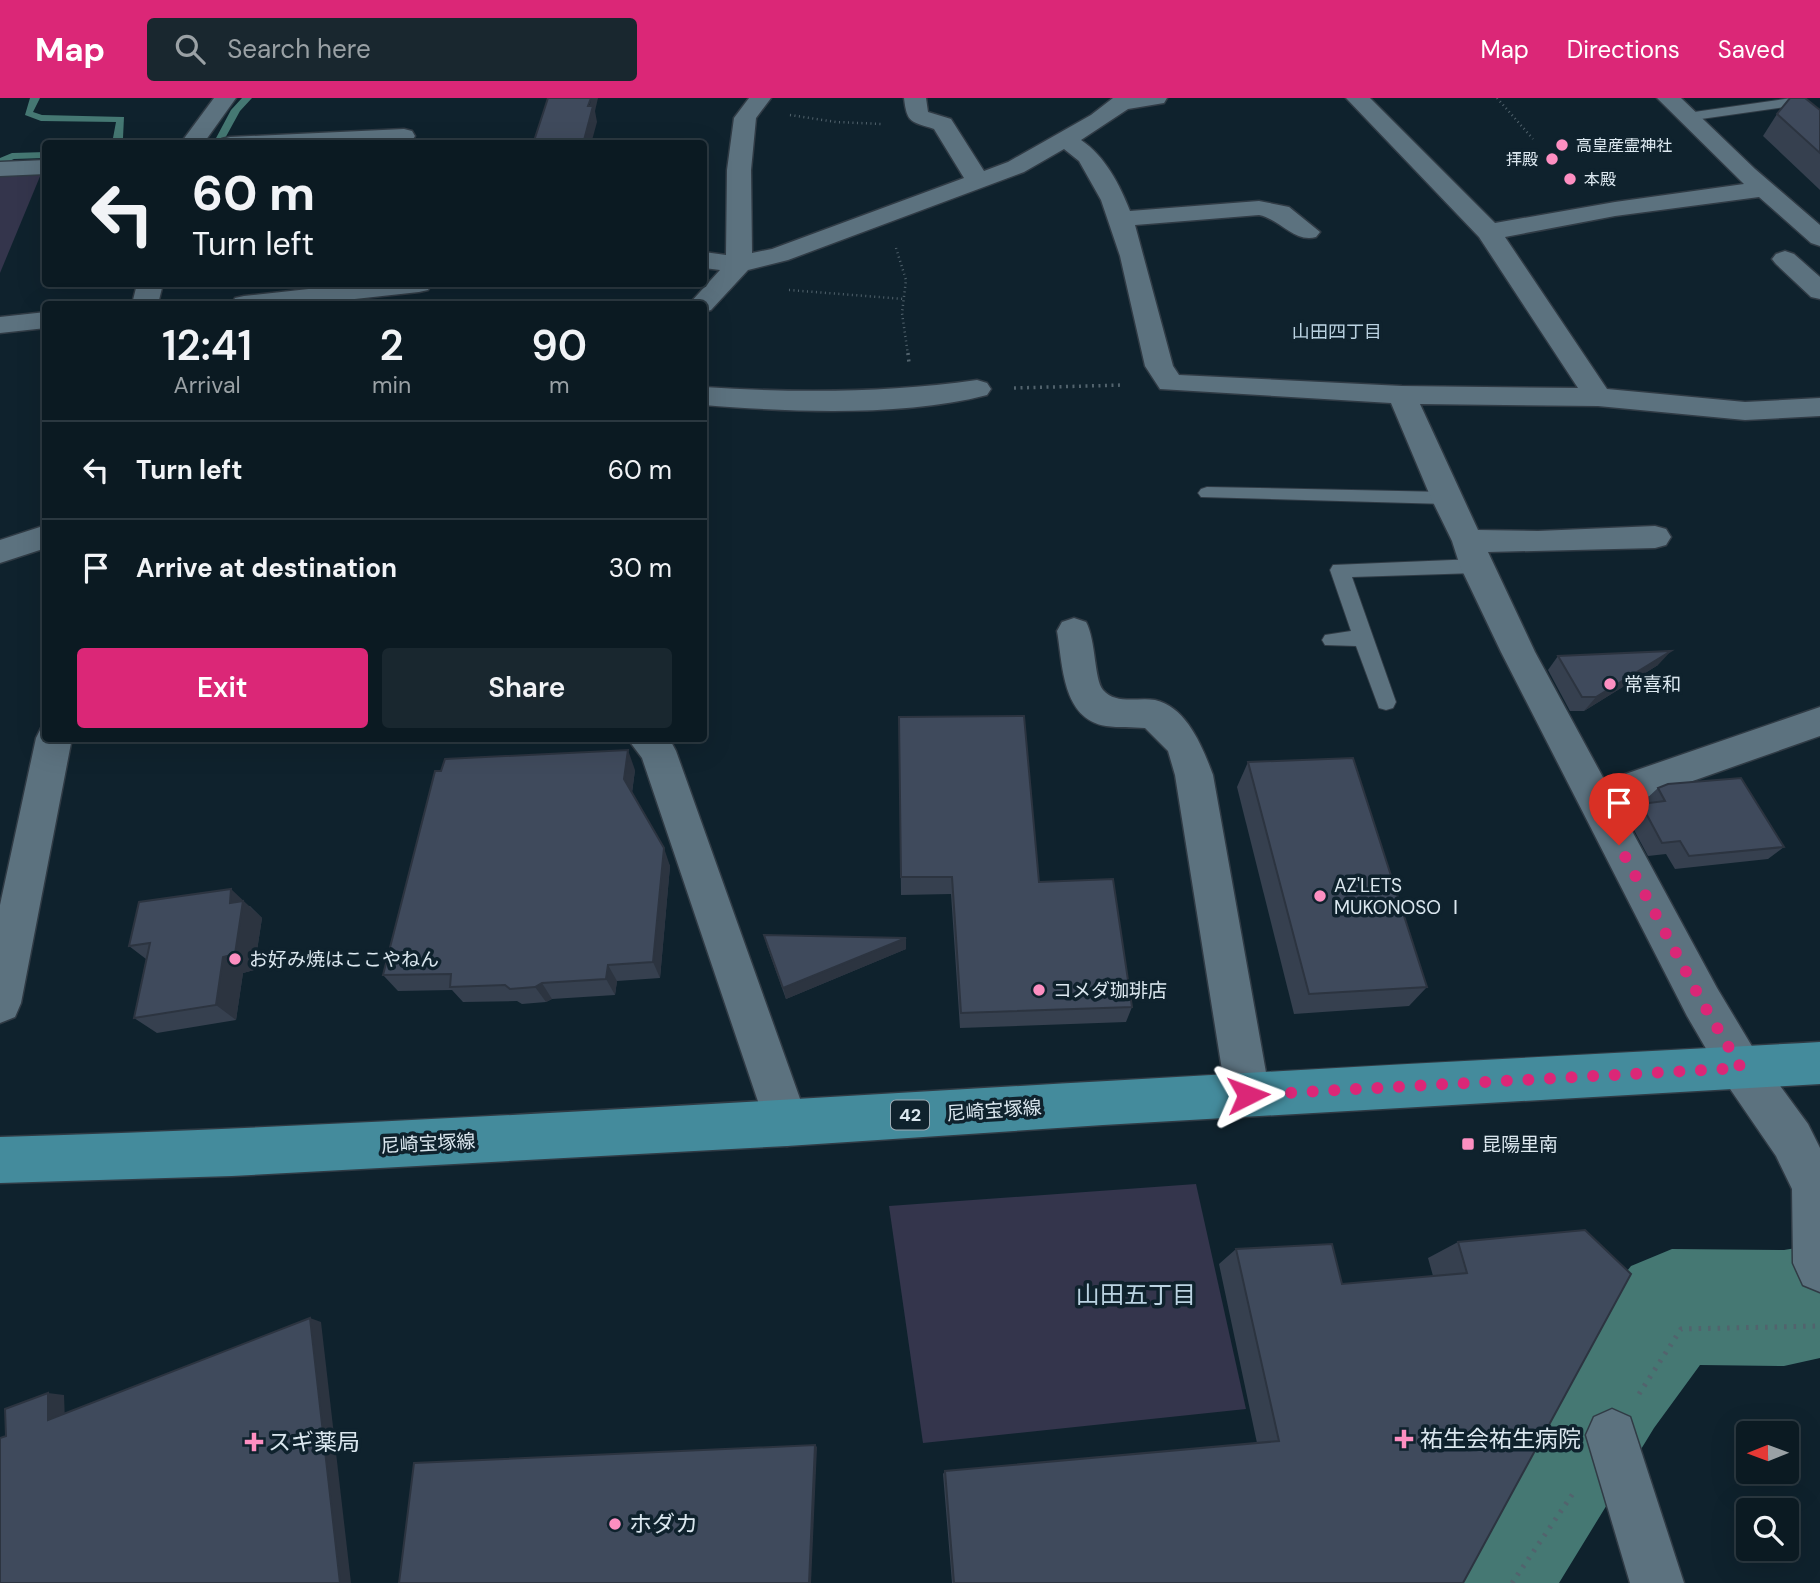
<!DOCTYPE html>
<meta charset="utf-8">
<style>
body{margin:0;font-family:"DM Sans","Noto Sans JP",sans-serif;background:#19272f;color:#f1f3f6;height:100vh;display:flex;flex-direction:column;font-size:26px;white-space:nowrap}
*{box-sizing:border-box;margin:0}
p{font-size:23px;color:#9aa1a5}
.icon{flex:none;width:38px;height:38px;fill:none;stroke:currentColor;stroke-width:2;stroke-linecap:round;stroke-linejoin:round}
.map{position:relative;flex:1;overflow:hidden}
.panel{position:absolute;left:42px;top:203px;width:665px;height:441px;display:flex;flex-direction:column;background:#0b1a22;border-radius:7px;box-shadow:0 7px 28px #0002,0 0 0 2px #2b3840}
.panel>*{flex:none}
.hud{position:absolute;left:42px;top:42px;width:665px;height:147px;border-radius:7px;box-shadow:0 7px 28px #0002,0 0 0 2px #2b3840;background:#0b1a22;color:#f1f3f6;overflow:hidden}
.needle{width:46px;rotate:269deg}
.tools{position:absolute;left:1736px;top:1323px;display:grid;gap:14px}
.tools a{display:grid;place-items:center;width:63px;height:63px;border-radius:7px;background:#0b1a22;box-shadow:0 7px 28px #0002,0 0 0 2px #2b3840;font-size:35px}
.pin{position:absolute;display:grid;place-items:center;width:60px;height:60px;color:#fff;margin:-72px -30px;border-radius:50% 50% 50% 0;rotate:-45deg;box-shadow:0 0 7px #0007}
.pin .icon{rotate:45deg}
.me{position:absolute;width:77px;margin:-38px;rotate:87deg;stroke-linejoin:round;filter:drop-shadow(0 0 5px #0008)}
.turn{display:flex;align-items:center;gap:24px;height:147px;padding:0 35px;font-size:32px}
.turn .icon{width:91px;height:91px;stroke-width:2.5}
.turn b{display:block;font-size:49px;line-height:60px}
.eta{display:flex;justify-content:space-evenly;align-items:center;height:119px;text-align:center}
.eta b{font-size:42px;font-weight:600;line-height:49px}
.action{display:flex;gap:14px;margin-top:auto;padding:14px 35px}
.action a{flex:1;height:80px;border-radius:7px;background:#db2777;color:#fff;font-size:28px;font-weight:600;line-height:80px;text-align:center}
.action a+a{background:#19272f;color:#f1f3f6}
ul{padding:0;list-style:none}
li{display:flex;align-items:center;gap:21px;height:98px;padding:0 35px;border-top:2px solid #2b3840}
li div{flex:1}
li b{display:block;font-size:26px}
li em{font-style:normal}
header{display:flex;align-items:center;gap:42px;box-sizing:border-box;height:98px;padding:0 35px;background:#db2777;color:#fff}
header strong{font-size:33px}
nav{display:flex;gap:38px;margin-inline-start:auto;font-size:24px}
.search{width:490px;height:63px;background:#19272f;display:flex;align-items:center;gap:18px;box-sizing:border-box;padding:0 24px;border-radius:7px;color:#9aa1a5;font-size:26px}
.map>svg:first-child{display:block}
.green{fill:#34354c}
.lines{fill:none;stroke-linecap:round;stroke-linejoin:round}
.stream{fill:#457873;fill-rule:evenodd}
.river{fill:#457873;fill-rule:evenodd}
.service-casing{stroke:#303b45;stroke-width:2}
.minor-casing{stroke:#303b45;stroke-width:3}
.primary-casing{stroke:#303b45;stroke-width:3}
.path-far2{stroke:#52636d;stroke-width:2.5;stroke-dasharray:1 3.5;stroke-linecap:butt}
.path-far1{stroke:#52636d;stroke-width:3.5;stroke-dasharray:2 4.5;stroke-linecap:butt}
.path{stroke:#52636d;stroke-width:5;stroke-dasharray:2.5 7;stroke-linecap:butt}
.service{fill:#5c727f;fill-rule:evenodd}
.minor{fill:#5c727f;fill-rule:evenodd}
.primary{fill:#448b9c;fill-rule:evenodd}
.wall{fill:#36404f}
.shaded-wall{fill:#2c3440}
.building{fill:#3f4a5c;stroke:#2c3440;stroke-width:2}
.route{stroke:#db2777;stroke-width:12;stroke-dasharray:0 21.6}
.poi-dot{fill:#fd8fc1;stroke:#0f222d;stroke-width:2.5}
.labels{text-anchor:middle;stroke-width:7;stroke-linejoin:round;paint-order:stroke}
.far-poi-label{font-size:16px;fill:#dbe7ef;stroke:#0f222d;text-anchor:start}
.far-neighbourhood-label{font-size:18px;fill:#bad2e1;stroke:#0f222d}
.shield{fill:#0f222d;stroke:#9eacb5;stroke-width:2}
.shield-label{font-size:18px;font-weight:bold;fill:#dbe7ef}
.poi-label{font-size:19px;fill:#dbe7ef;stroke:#0f222d;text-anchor:start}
.street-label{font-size:19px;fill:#dbe7ef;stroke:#0f222d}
.near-poi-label{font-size:23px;fill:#dbe7ef;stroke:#0f222d;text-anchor:start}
.near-neighbourhood-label{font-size:24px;fill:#bad2e1;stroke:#0f222d}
</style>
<header>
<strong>Map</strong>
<div class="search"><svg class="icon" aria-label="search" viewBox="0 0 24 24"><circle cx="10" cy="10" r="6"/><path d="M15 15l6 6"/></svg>Search here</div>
<nav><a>Map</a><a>Directions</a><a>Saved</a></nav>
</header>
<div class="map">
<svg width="1820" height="1485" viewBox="0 0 1820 1485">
<rect width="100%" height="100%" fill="#0f222d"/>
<!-- green -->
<g class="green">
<polygon points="41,76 0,175 0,77"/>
<polygon points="1196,1086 1246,1311 923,1345 889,1108"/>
</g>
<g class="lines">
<!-- stream -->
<g class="stream">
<polygon points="30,0 40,0 33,14 42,17 124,19 123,40 119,46 110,46 113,40 116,24 41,23 25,17"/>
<polygon points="242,0 252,0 240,13 223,44 217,44 215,42 231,12"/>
<polygon points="46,54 46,60 14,61 0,67 0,60 12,55"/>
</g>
<!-- river -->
<polygon class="river" points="1820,1146 1820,1260 1784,1268 1700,1267 1654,1330 1559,1485 1420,1485 1439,1439 1570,1246 1631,1168 1672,1151 1784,1152"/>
<!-- service casing -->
<g class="service-casing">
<g id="service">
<polygon points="1792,0 1803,0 1806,3 1799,7 1687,23 1680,19 1687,15"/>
<polygon points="1207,389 1446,394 1452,396 1455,400 1452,404 1446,406 1201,399 1198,395 1201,391"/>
<polygon points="1476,461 1483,463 1486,468 1483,473 1476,475 1352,479 1396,604 1393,610 1386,612 1379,610 1356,548 1325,547 1322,542 1325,537 1351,533 1330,472 1333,467"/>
</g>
</g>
<!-- minor casing -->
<g class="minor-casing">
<g id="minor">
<polygon points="214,0 236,0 203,46 180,46"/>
<path d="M749,0H771L756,20L751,72L752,155L772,151L964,80L934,31C911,23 907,26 904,0H926L928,14L951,21L984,73L1008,64L1091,17L1113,0H1167L1164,5L1128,11L1081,42C1105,58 1120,87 1130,113L1259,103L1289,109L1320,134L1316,139C1294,145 1280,121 1259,117L1135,127L1173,268L1179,277L1402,288L1578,290L1479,139L1346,0H1370L1495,125L1615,104L1744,86L1657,0H1681L1755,71L1820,127V148L1811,145L1759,99L1615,118L1505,139L1607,291L1745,304L1820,300V318L1745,322L1598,308L1420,306L1478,432L1538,433L1655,428L1666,431L1671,439L1666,447L1655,450L1488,454L1535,554L1605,683L1820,609V638L1619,709L1717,890L1756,955L1808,1026L1820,1050V1194L1803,1187L1793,1165L1792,1091L1776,1058L1726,985L1687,918L1501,554L1460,468L1452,443L1431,400L1391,305L1160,291L1145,268L1120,158L1101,102L1079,63L1064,51L1024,74L788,162L748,172L711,212L704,214V206H689L720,172L704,170V154L726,157L727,72L734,20Z"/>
<polygon points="404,31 412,33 415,38 412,43 391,46 219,46 222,41 230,39"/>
<polygon points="46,62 46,76 0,78 0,64"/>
<polygon points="1785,153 1794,156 1820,179 1820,201 1811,199 1776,166 1772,161 1776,156"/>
<polygon points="137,186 163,186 158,206 132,206"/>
<polygon points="354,186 432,186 428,192 419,194 309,206 231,206 235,200 244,198"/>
<polygon points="46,214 46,230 0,235 0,219"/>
<path d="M977,282L987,285L991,291L987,297C903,319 790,314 704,307V289C796,295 886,295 977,282Z"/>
<polygon points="46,427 46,450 0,465 0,442"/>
<path d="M1074,520L1086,524C1096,542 1094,581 1103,592C1116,607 1138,599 1155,602C1187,609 1203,650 1213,677L1270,997L1264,1012L1248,1018L1232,1012L1226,997L1175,677L1168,653L1145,630C1132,629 1119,630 1106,628C1062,621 1063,567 1057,533L1062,524Z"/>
<polygon points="46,628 46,640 72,640 21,905 15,919 0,925 0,807 36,640 41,630"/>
<polygon points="627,640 669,640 676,653 809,1026 803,1042 787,1048 771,1042 642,660"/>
<polygon points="1612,1311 1630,1319 1684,1485 1630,1485 1586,1337 1594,1319"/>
</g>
</g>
<!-- primary casing -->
<g class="primary-casing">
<path id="primary" d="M1820,944V986L1103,1027L787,1048L232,1078L0,1085V1039C369,1028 738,1004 1107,983C1344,969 1582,957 1820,944Z"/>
</g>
<!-- path-far2 -->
<g class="path-far2">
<polyline points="1497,0 1533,41"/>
<polyline points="790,17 836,24 882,26"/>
<polyline points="896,150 906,182 902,215 908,257"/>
<polyline points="789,192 904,201"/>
</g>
<!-- path-far1 -->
<g class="path-far1">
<polyline points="908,255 909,265"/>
<polyline points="1014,290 1124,287"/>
</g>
<!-- path -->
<g class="path">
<polyline points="1639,1296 1681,1231 1820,1228"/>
<polyline points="1512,1485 1574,1394"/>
</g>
<!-- service -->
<use href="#service" class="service"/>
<!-- minor -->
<use href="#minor" class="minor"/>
<!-- primary -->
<use href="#primary" class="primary"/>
</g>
<!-- wall -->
<g class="wall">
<polygon points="1820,12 1820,92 1763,38 1777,16"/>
<polygon points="1558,558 1658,567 1584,613 1570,613 1548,572"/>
<polygon points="899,619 1132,909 1126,924 960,930 951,796 901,797"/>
<polygon points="1248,664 1427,889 1409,908 1294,916 1237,689"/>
<polygon points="635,672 632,695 670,768 660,880 617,883 615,897 552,901 546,904 522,906 517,903 463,904 452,892 398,893 383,877"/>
<polygon points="1658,690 1784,749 1768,761 1675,771 1666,756 1648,758 1627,719 1641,706 1646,705 1644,703"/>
<polygon points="250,808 262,820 254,872 243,875 236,922 157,935 134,920 146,861 129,848"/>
<polygon points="764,837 906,851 786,901 767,848"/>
<polygon points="1585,1132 1463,1485 952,1485 943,1376 945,1373 1257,1345 1219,1166 1236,1151 1342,1186 1433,1178 1428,1160 1458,1144"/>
</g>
<!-- shaded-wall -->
<g class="shaded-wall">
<polygon points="591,0 598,0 595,13 597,24 591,46 583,46"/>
<polygon points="1671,553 1658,567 1584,613 1596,599"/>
<polygon points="628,652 635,672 631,701 624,681"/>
<polygon points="664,750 670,768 660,880 653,864"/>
<polygon points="231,791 262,820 254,872 243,875 236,922 216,907"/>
<polygon points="906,840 906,851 786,901 783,890"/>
<polygon points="608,867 617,883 615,897 606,881"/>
<polygon points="542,885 552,901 546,904 535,889"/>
<polygon points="310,1220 321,1224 351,1485 340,1485"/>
<polygon points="48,1295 64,1297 65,1324 48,1322"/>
<polygon points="815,1347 817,1349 811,1485 809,1485"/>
</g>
<!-- building -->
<g class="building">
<polygon points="548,0 591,0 588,8 593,8 583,46 533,46"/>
<polygon points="1790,0 1805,0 1820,12 1820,55 1777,16"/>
<polygon points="1671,553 1596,599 1582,599 1558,558"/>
<polygon points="1024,618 1039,784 1113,781 1132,909 961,915 952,779 901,779 899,619"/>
<polygon points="628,652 624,681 664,750 653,864 608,867 606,881 542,885 535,889 510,891 505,887 450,889 451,876 383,877 435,673 441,673 445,661"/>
<polygon points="1353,660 1427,889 1309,896 1248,664"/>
<polygon points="1741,680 1784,749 1689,758 1680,743 1662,745 1641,706 1665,703 1658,690 1668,686"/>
<polygon points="231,791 230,805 243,803 235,856 223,859 216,907 134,920 150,845 129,848 139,804"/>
<polygon points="764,837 906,840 783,890"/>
<polygon points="1585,1132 1631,1176 1463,1485 954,1485 945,1373 1279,1343 1236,1151 1332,1146 1342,1186 1467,1175 1458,1144"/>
<polygon points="310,1220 340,1485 0,1485 0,1340 6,1338 5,1311 48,1295 48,1322"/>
<polygon points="815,1347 809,1485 399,1485 414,1365"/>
</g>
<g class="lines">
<!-- route -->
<polyline class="route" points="1248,997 1741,970 1702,904 1619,747"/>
</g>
<!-- markers -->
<g class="poi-dot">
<circle cx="1562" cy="47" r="7"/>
<circle cx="1552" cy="61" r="7"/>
<circle cx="1570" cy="81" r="7"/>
<circle cx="1610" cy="586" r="7"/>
<circle cx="1320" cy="798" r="7"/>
<circle cx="235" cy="861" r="7"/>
<circle cx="1039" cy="892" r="7"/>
<rect x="1461" y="1039" width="14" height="14" rx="3.5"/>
<path d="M1400.5 1330.5h7v7h7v7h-7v7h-7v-7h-7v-7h7z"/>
<path d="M250.5 1333.5h7v7h7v7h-7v7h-7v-7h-7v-7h7z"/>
<circle cx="615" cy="1426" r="7"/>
</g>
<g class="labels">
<!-- far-poi labels -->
<g class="far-poi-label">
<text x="1576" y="53">高皇産霊神社</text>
<text x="1538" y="67" text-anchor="end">拝殿</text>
<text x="1584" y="87">本殿</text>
</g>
<!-- far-neighbourhood labels -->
<g class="far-neighbourhood-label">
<text x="1337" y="240">山田四丁目</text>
</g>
<!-- shield labels -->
<rect class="shield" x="891" y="1002.5" width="38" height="29" rx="5"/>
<g class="shield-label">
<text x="910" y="1023">42</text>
</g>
<!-- poi labels -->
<g class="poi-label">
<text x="1624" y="593">常喜和</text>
<text x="1334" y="794">AZ'LETS<tspan x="1334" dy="22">MUKONOSO Ⅰ</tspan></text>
<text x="249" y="868">お好み焼はここやねん</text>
<text x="1053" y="899">コメダ珈琲店</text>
<text x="1482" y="1053">昆陽里南</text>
</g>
<!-- street labels -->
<g class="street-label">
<text transform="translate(994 1012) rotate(-4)" y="7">尼崎宝塚線</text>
<text transform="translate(428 1045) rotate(-3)" y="7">尼崎宝塚線</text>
</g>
<!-- near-poi labels -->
<g class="near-poi-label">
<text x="1420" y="1349">祐生会祐生病院</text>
<text x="268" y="1352">スギ薬局</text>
<text x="629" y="1434">ホダカ</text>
</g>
<!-- near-neighbourhood labels -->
<g class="near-neighbourhood-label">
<text x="1136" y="1205">山田五丁目</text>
</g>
</g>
</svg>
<div class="tools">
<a><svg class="needle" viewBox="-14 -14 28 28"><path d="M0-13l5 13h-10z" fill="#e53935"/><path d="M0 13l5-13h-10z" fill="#9aa1a5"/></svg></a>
<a><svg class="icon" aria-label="search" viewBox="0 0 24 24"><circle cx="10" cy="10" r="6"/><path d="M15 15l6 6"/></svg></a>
</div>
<div class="pin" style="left:1619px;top:747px;background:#d93025"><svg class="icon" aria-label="arrive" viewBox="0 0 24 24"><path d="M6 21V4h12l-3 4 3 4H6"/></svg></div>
<svg class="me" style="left:1248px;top:997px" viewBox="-20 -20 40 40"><path d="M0-17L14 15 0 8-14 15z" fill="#db2777" stroke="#fff" stroke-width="4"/></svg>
<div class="hud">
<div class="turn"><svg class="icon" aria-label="left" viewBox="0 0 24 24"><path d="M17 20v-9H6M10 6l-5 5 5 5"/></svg><div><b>60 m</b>Turn left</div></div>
</div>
<section class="panel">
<div class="eta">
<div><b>12:41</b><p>Arrival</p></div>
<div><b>2</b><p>min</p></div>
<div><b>90</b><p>m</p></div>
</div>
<ul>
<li><svg class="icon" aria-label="left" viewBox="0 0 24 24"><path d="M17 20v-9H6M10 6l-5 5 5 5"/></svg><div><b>Turn left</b></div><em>60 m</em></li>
<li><svg class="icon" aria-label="arrive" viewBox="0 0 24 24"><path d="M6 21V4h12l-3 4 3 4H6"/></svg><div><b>Arrive at destination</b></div><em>30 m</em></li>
</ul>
<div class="action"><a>Exit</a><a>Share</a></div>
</section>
</div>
